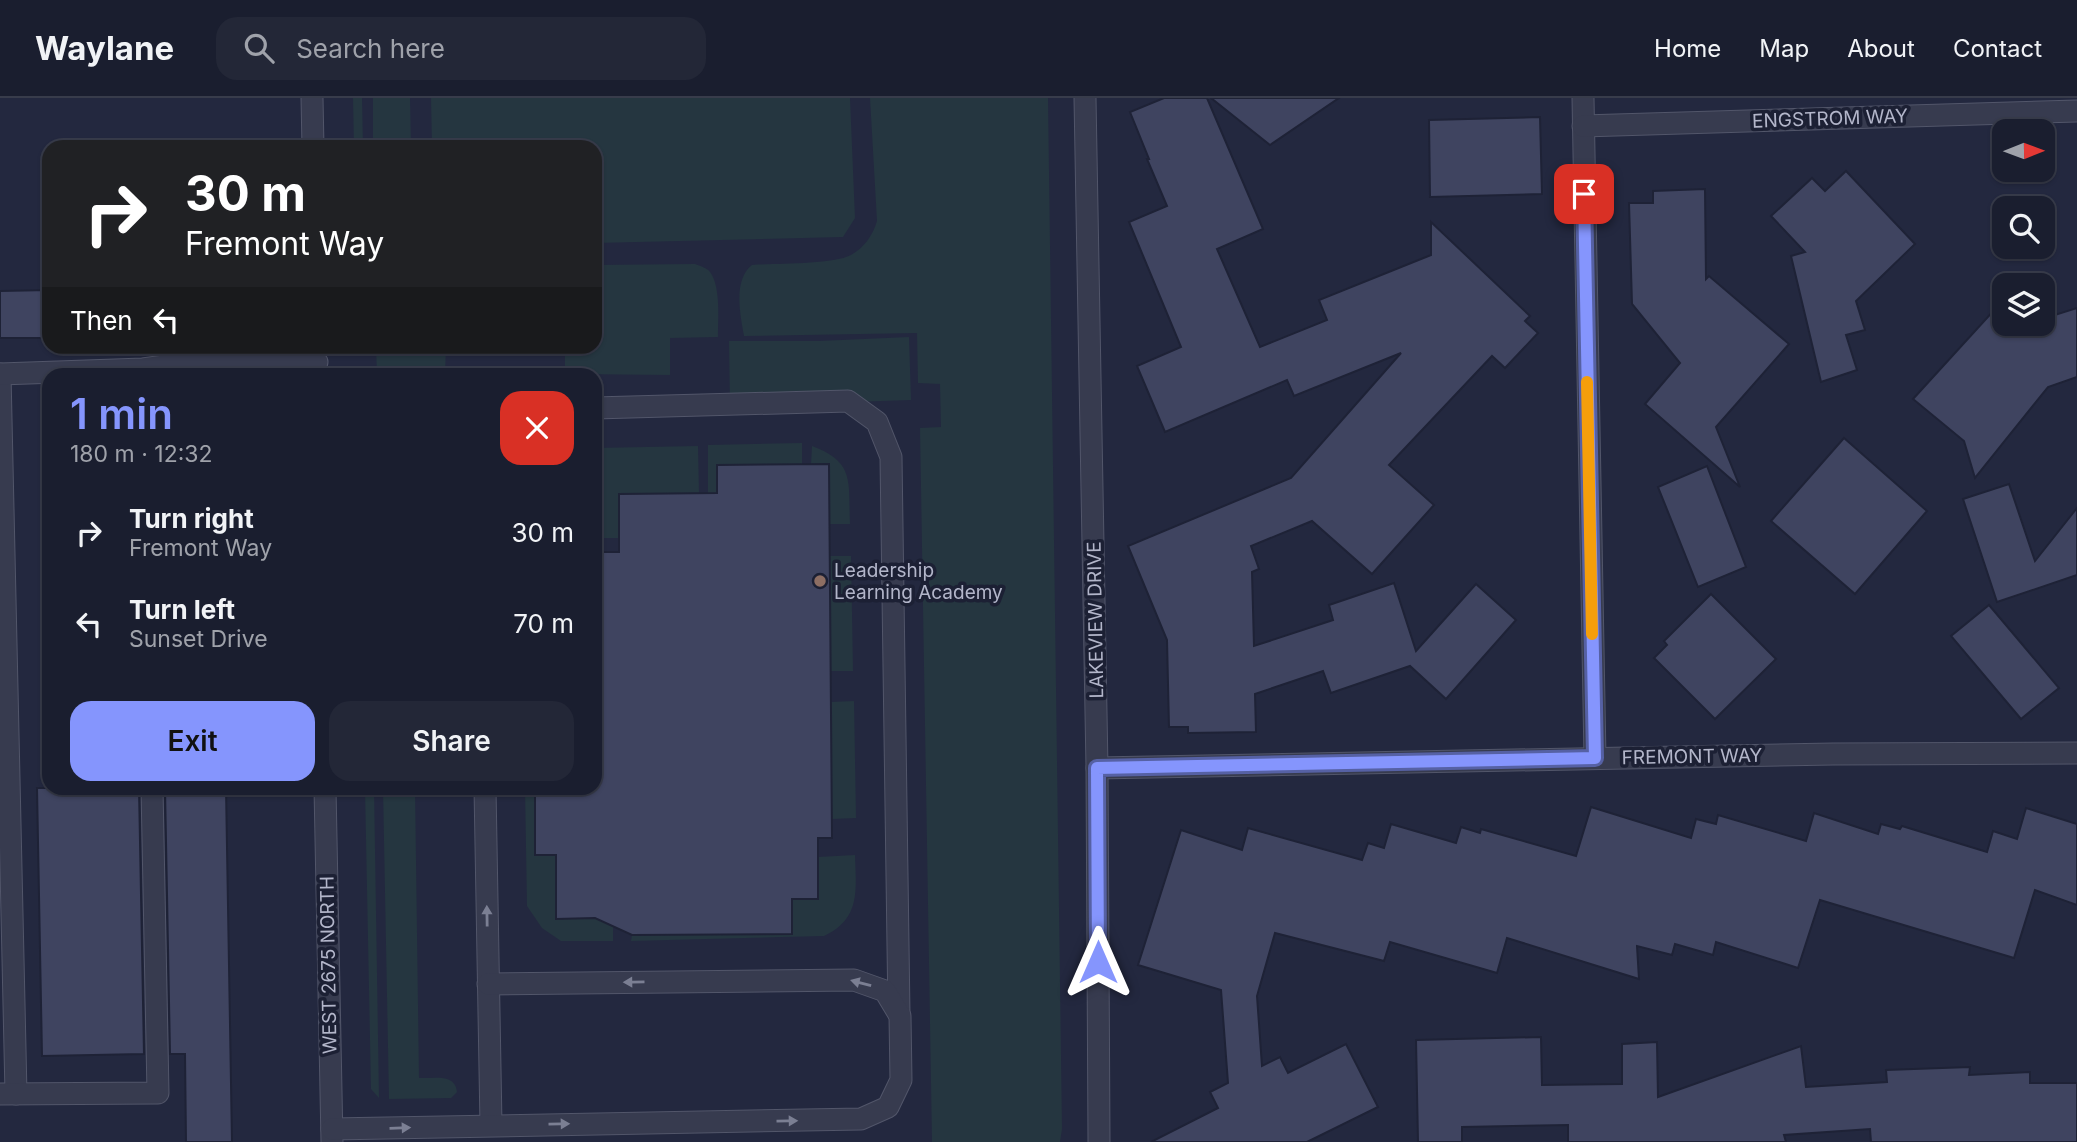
<!DOCTYPE html>
<meta charset="utf-8">
<style>
body{margin:0;font-family:Inter,sans-serif;background:#232737;color:#f1f3f6;height:100vh;display:flex;flex-direction:column;font-size:26px;white-space:nowrap}
*{box-sizing:border-box;margin:0}
p{font-size:23px;color:#9fa2aa}
.icon{flex:none;width:38px;height:38px;fill:none;stroke:currentColor;stroke-width:2;stroke-linecap:round;stroke-linejoin:round}
.map{position:relative;flex:1;overflow:hidden}
.drawer{position:absolute;left:42px;top:270px;width:560px;height:427px;display:flex;flex-direction:column;background:#1a1e2f;border-radius:21px;box-shadow:0 2px 5px #0004,0 0 0 2px #383c4b}
.drawer>*{flex:none}
.banner{position:absolute;left:42px;top:42px;width:560px;height:214px;border-radius:21px;box-shadow:0 2px 5px #0004,0 0 0 2px #383c4b;background:#202124;color:#fff;overflow:hidden}
.needle{width:46px;rotate:89deg}
.controls{position:absolute;left:1992px;top:21px;display:grid;gap:14px}
.controls a{display:grid;place-items:center;width:63px;height:63px;border-radius:14px;background:#1a1e2f;box-shadow:0 2px 5px #0004,0 0 0 2px #383c4b;font-size:35px}
.pin{position:absolute;display:grid;place-items:center;width:60px;height:60px;color:#fff;margin:-30px;border-radius:14px;box-shadow:0 4px 10px #0006}
.me{position:absolute;width:77px;margin:-38px;rotate:0deg;stroke-linejoin:round;filter:drop-shadow(0 0 5px #0008)}
.turn{display:flex;align-items:center;gap:24px;height:147px;padding:0 28px;font-size:32px}
.turn .icon{width:91px;height:91px;stroke-width:2.5}
.turn b{display:block;font-size:49px;line-height:60px}
.then{display:flex;align-items:center;height:66px;padding:0 28px;background:#0003;gap:14px;font-size:26px}
.round{display:grid;place-items:center;flex:none;width:74px;height:74px;border-radius:21px;background:#232737}
.overview{display:flex;align-items:center;justify-content:space-between;height:119px;padding:0 28px}
h1{font-size:42px;font-weight:600;line-height:52px;color:#8595fd}
.action{display:flex;gap:14px;margin-top:auto;padding:14px 28px}
.action a{flex:1;height:80px;border-radius:21px;background:#8595fd;color:#111;font-size:28px;font-weight:600;line-height:80px;text-align:center}
.action a+a{background:#232737;color:#f1f3f6}
ul{padding:0;list-style:none}
li{display:flex;align-items:center;gap:21px;height:91px;padding:0 28px}
li div{flex:1}
li b{display:block;font-size:26px}
li em{font-style:normal}
header{display:flex;align-items:center;gap:42px;box-sizing:border-box;height:98px;padding:0 35px;background:#1a1e2f;border-bottom:2px solid #383c4b}
header strong{font-size:33px}
nav{display:flex;gap:38px;margin-inline-start:auto;font-size:24px}
.search{width:490px;height:63px;background:#232737;display:flex;align-items:center;gap:18px;box-sizing:border-box;padding:0 24px;border-radius:21px;color:#9fa2aa;font-size:26px}
.map>svg:first-child{display:block}
.green{fill:#253640}
.building{fill:#3f4460;stroke:#1e2236;stroke-width:2}
.lines{fill:none;stroke-linecap:round;stroke-linejoin:round}
.minor-casing{stroke:#52566a;stroke-width:23}
.minor{stroke:#373b4f;stroke-width:21}
.oneway{fill:#7b7f93}
.route-casing{stroke:#5661a4;stroke-width:18}
.route{stroke:#8595fd;stroke-width:12}
.slow{stroke:#f59e0b;stroke-width:12}
.education-dot{fill:#8d6e63;stroke:#1c2034;stroke-width:2.5}
.labels{text-anchor:middle;stroke-width:7;stroke-linejoin:round;paint-order:stroke}
.street-label{font-size:19px;fill:#b3b6ca;stroke:#1c2034}
.poi-label{font-size:19px;fill:#b3b6ca;stroke:#1c2034;text-anchor:start}
</style>
<header>
<strong>Waylane</strong>
<div class="search"><svg class="icon" aria-label="search" viewBox="0 0 24 24"><circle cx="10" cy="10" r="6"/><path d="M15 15l6 6"/></svg>Search here</div>
<nav><a>Home</a><a>Map</a><a>About</a><a>Contact</a></nav>
</header>
<div class="map">
<svg width="2077" height="1044" viewBox="0 0 2077 1044">
<rect width="100%" height="100%" fill="#23283f"/>
<!-- green -->
<g class="green">
<polygon points="353,0 362,0 363,49 354,49"/>
<polygon points="373,0 410,0 411,49 373,49"/>
<polygon points="431,0 850,0 855,120 843,139 595,145 595,49 432,49"/>
<path d="M870,0H1048L1062,1031L1060,1044H932L920,330L941,329L940,286L918,285L917,235L744,238C740,216 733,182 752,167C776,165 831,167 851,157C864,150 873,137 877,123Z"/>
<path d="M695,166C700,168 707,170 710,174C721,189 718,221 718,239L670,240V277L572,276L565,273V249L595,248V167Z"/>
<polygon points="909,239 911,302 730,308 729,243 819,243"/>
<polygon points="376,249 446,249 445,276 377,276"/>
<polygon points="802,345 802,367 717,367 717,395 708,395 708,347"/>
<polygon points="698,348 699,395 619,396 619,440 595,440 595,350"/>
<path d="M812,348C856,364 848,385 850,426H829V366H811Z"/>
<polygon points="830,458 851,458 853,573 831,573"/>
<polygon points="854,603 856,720 832,721 831,604"/>
<polygon points="365,690 374,690 379,1000 371,991"/>
<path d="M383,690H415L419,980C434,981 455,975 457,994L451,1000L389,1001Z"/>
<polygon points="525,690 535,690 535,757 556,757 595,820 613,827 613,843 561,843 542,830 527,808"/>
<path d="M855,757C856,792 861,821 824,838L631,843L632,837L792,801H818V759Z"/>
</g>
<!-- building -->
<g class="building">
<polygon points="1164,0 1207,0 1263,131 1217,151 1260,249 1327,222 1319,202 1431,157 1431,124 1530,218 1525,223 1538,235 1505,270 1492,258 1389,367 1434,407 1372,476 1312,423 1251,448 1259,471 1252,474 1254,548 1333,522 1329,507 1394,485 1416,553 1476,486 1516,522 1446,601 1410,568 1331,595 1323,573 1255,596 1256,634 1188,635 1188,629 1169,629 1167,542 1128,448 1291,380 1401,255 1294,298 1287,282 1165,334 1137,268 1181,249 1129,124 1167,108 1147,61 1149,61 1130,14"/>
<polygon points="1211,0 1339,0 1270,47"/>
<polygon points="1540,19 1542,96 1430,99 1429,22"/>
<polygon points="1846,73 1915,146 1856,203 1865,232 1846,237 1857,272 1821,284 1791,158 1805,154 1771,118 1812,80 1825,93"/>
<polygon points="1705,91 1706,181 1709,178 1789,246 1716,329 1740,389 1645,306 1680,265 1632,206 1629,105 1653,105 1653,93"/>
<polygon points="49,192 49,240 0,240 0,193"/>
<polygon points="1996,210 2004,216 2004,226 2017,226 2020,229 2029,226 2042,226 2042,221 2077,210 2077,279 2048,289 1975,380 1964,343 1913,301"/>
<polygon points="1844,340 1927,413 1855,496 1771,423"/>
<polygon points="829,366 832,740 818,740 818,801 792,801 792,836 632,837 595,820 556,821 556,757 535,757 535,690 595,690 595,454 619,454 619,396 717,395 717,367"/>
<polygon points="1707,368 1746,469 1698,489 1658,389"/>
<polygon points="2009,386 2035,463 2077,410 2077,477 1997,504 1963,401"/>
<polygon points="1711,496 1776,561 1715,621 1654,560 1667,547 1664,543"/>
<polygon points="1989,507 2059,590 2021,621 1951,538"/>
<polygon points="37,690 139,690 144,956 42,958"/>
<polygon points="165,690 226,690 232,1044 186,1044 185,956 170,956"/>
<polygon points="1591,709 1691,740 1696,721 1716,726 1718,717 1806,743 1814,715 1878,736 1881,726 1900,731 1902,728 1987,754 1993,733 2017,741 2026,710 2077,726 2077,807 2035,792 2014,860 1820,802 1798,870 1716,844 1713,857 1675,846 1672,857 1637,848 1639,881 1507,840 1497,875 1390,844 1384,863 1275,835 1257,898 1262,968 1280,959 1288,975 1346,946 1378,1009 1307,1044 1151,1044 1218,1010 1210,994 1228,985 1221,892 1138,867 1181,732 1242,752 1248,730 1362,762 1368,745 1384,750 1391,726 1456,745 1461,729 1480,735 1481,731 1576,758"/>
<polygon points="1541,939 1542,987 1622,986 1622,946 1657,944 1658,999 1801,948 1806,989 1887,984 1886,972 1970,969 1969,977 2030,974 2030,985 2077,985 2077,1044 1871,1044 1870,1031 1784,1037 1786,1044 1568,1044 1568,1027 1462,1029 1462,1044 1418,1044 1416,942"/>
</g>
<g class="lines">
<!-- minor casing -->
<g class="minor-casing">
<g id="minor">
<polyline points="312,0 313,49"/>
<polyline points="1085,0 1097,670 1099,1044"/>
<polyline points="1583,0 1595,660"/>
<polyline points="1583,28 2077,13"/>
<polyline points="0,276 16,996"/>
<polyline points="0,276 143,271 179,266 317,264"/>
<polyline points="595,310 848,303 877,324 891,359 899,916"/>
<polyline points="1097,670 1833,656 2077,655"/>
<polyline points="325,690 332,1044"/>
<polyline points="485,690 491,1027"/>
<polyline points="0,996 158,995 152,690"/>
<polyline points="332,1031 861,1021 888,1009 901,982 900,918 885,893 854,882 488,886"/>
</g>
</g>
<!-- minor -->
<use href="#minor" class="minor"/>
</g>
<!-- one-way arrows -->
<defs><path id="oneway-solid" d="M-6-.8H1V-3.2L6.5 0L1 3.2V.8H-6Z" transform="scale(1.75)"/></defs>
<g class="oneway">
<use href="#oneway-solid" transform="translate(487 818) rotate(-91)"/>
<use href="#oneway-solid" transform="translate(634 884) rotate(179)"/>
<use href="#oneway-solid" transform="translate(861 885) rotate(-165)"/>
<use href="#oneway-solid" transform="translate(787 1023) rotate(-1)"/>
<use href="#oneway-solid" transform="translate(559 1026) rotate(-1)"/>
<use href="#oneway-solid" transform="translate(400 1030) rotate(-2)"/>
</g>
<g class="lines">
<!-- route casing -->
<g class="route-casing">
<polyline id="route" points="1098,864 1097,670 1595,660 1584,96"/>
</g>
<!-- route -->
<use href="#route" class="route"/>
<!-- slow -->
<polyline class="slow" points="1587,284 1592,536"/>
</g>
<!-- markers -->
<circle class="education-dot" cx="820" cy="483" r="7"/>
<g class="labels">
<!-- street labels -->
<g class="street-label">
<text transform="translate(1830 20) rotate(-2)" y="7">ENGSTROM WAY</text>
<text transform="translate(1095 522) rotate(-91)" y="7">LAKEVIEW DRIVE</text>
<text transform="translate(1692 658) rotate(-1)" y="7">FREMONT WAY</text>
<text transform="translate(328 867) rotate(-91)" y="7">WEST 2675 NORTH</text>
</g>
<!-- poi labels -->
<g class="poi-label">
<text x="834" y="479">Leadership<tspan x="834" dy="22">Learning Academy</tspan></text>
</g>
</g>
</svg>
<div class="controls">
<a><svg class="needle" viewBox="-14 -14 28 28"><path d="M0-13l5 13h-10z" fill="#e53935"/><path d="M0 13l5-13h-10z" fill="#9fa2aa"/></svg></a>
<a><svg class="icon" aria-label="search" viewBox="0 0 24 24"><circle cx="10" cy="10" r="6"/><path d="M15 15l6 6"/></svg></a>
<a><svg class="icon" aria-label="layers" viewBox="0 0 24 24"><path d="M12 4l9 5-9 5-9-5zM3 14l9 5 9-5"/></svg></a>
</div>
<div class="pin" style="left:1584px;top:96px;background:#d93025"><svg class="icon" aria-label="arrive" viewBox="0 0 24 24"><path d="M6 21V4h12l-3 4 3 4H6"/></svg></div>
<svg class="me" style="left:1098px;top:864px" viewBox="-20 -20 40 40"><path d="M0-17L14 15 0 8-14 15z" fill="#8595fd" stroke="#fff" stroke-width="4"/></svg>
<div class="banner">
<div class="turn"><svg class="icon" aria-label="right" viewBox="0 0 24 24"><path d="M7 20v-9h11M14 6l5 5-5 5"/></svg><div><b>30 m</b>Fremont Way</div></div>
<div class="then">Then<svg class="icon" aria-label="left" viewBox="0 0 24 24"><path d="M17 20v-9H6M10 6l-5 5 5 5"/></svg></div>
</div>
<section class="drawer">
<div class="overview"><div><h1>1 min</h1><p>180 m · 12:32</p></div><a class="round" style="background:#d93025;color:#fff"><svg class="icon" aria-label="close" viewBox="0 0 24 24"><path d="M6 6l12 12M18 6L6 18"/></svg></a></div>
<ul>
<li><svg class="icon" aria-label="right" viewBox="0 0 24 24"><path d="M7 20v-9h11M14 6l5 5-5 5"/></svg><div><b>Turn right</b><p>Fremont Way</p></div><em>30 m</em></li>
<li><svg class="icon" aria-label="left" viewBox="0 0 24 24"><path d="M17 20v-9H6M10 6l-5 5 5 5"/></svg><div><b>Turn left</b><p>Sunset Drive</p></div><em>70 m</em></li>
</ul>
<div class="action"><a>Exit</a><a>Share</a></div>
</section>
</div>
